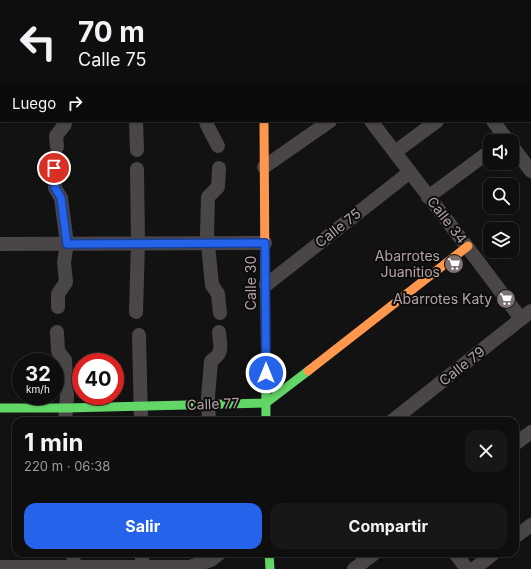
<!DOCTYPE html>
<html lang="es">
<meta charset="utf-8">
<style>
body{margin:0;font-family:Inter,sans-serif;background:#171717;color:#f1f3f6;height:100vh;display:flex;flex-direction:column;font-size:15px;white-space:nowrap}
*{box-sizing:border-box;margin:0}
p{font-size:13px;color:#9b9c9e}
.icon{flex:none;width:22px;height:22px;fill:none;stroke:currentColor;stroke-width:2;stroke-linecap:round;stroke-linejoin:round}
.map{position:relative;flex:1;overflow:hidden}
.drawer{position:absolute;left:12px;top:417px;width:507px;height:140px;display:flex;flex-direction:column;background:#0e0e0e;border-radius:12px;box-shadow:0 1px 3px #0004,0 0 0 1px #2e2e2e}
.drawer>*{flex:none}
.guide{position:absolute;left:0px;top:0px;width:531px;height:122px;box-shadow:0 1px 3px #0004,0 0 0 1px #2e2e2e;background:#0e0e0e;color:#f1f3f6;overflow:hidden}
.tools{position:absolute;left:483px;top:134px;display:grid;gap:8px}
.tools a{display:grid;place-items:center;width:36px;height:36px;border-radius:8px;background:#0e0e0e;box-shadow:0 1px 3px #0004,0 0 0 1px #2e2e2e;font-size:20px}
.speed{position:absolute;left:12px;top:353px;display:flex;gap:8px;font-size:20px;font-weight:700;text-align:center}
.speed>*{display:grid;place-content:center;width:52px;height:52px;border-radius:50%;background:#0e0e0e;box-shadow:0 1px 3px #0004,0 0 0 1px #2e2e2e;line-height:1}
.speed small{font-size:10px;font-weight:400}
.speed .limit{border:6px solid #d22;background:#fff;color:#111}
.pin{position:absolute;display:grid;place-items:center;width:34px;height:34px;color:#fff;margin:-17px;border:2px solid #fff;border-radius:50%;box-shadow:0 1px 4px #0007}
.me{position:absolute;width:44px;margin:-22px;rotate:0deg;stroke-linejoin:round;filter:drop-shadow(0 0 3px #0008)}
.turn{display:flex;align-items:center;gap:14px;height:84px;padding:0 12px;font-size:18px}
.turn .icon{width:52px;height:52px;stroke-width:2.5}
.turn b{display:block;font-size:28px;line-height:34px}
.then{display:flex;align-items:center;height:38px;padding:0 12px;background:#0003;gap:8px;font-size:15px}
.round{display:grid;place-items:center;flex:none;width:42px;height:42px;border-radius:12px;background:#171717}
.head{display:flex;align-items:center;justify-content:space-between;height:68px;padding:0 12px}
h1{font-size:24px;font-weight:700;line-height:30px}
.action{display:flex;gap:8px;margin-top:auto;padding:8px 12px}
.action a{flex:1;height:46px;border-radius:12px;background:#2563eb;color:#fff;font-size:16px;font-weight:700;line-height:46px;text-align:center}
.action a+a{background:#171717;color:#f1f3f6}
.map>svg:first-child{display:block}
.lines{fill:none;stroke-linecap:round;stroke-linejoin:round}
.lane{stroke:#4a4647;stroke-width:7}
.street{stroke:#4a4647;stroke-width:14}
.fast{stroke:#63d668;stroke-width:9}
.slow{stroke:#ff974d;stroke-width:9}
.jam{stroke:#b3261e;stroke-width:9}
.route-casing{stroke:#184099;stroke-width:10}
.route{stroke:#2563eb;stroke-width:7}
.labels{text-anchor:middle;stroke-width:4;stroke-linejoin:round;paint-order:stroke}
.street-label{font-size:14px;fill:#b3a3a5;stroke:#0d0c0c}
.poi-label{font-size:14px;fill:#b3a3a5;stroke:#0d0c0c;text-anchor:end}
</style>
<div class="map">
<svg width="531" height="569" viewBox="0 0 531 569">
<rect width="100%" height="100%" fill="#121212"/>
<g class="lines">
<!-- lane -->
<g class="lane">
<polyline points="188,0 188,1"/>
<polyline points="0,53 1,52"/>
</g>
<!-- street -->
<g class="street">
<polyline points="281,0 282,1"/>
<polyline points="398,0 399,1"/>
<polyline points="514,0 515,1"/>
<polyline points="530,21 531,22"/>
<polyline points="530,52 531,51"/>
<polyline points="0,83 1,83"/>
<polyline points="136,121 137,150"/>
<polyline points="206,121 207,125 218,146"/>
<path d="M371,121C421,187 472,252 521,319"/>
<polyline points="493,121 508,141"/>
<polyline points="512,146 531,171"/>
<polyline points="57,147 56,136 65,124 64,121"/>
<polyline points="395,152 437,121"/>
<polyline points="264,167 330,121"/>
<polyline points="54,168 55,188 61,198 67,244 64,262 66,282 58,294 58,307"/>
<polyline points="219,168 218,187 208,197 207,235 212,285 218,294 220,313"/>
<polyline points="428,197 490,151"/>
<polyline points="0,244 265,243"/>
<polyline points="266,285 410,172"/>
<polyline points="136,312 138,243 137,169"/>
<polyline points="57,332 58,351 65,360 67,396 65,421"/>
<polyline points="139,335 141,421"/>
<path d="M209,421L208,397L211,361C224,353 220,346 219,332"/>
<polyline points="392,421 531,311"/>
<polyline points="515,444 531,432"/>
<polyline points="515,537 531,525"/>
<polyline points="73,553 74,567"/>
<polyline points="142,553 142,567"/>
<polyline points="455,553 467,569"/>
<polyline points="0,567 190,567 211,560 220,553"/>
<polyline points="354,569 375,553"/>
<polyline points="474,569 494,553"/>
</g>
<!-- fast -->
<g class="fast">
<polyline points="265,280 266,421"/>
<polyline points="0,408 67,408 266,403 308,371"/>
<polyline points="269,553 270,569"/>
</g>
<!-- slow -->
<g class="slow">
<polyline points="264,121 265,280"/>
<polyline points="308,371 468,246"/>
</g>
<!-- jam -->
<polyline class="jam" points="264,0 264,1"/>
</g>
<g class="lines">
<!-- route casing -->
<g class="route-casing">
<polyline id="route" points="54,168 55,188 61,198 67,244 265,243 266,373"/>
</g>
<!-- route -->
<use href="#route" class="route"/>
</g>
<!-- icons -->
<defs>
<g id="supermarket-disc" transform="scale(1)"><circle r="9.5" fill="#7b7072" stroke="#0d0c0c"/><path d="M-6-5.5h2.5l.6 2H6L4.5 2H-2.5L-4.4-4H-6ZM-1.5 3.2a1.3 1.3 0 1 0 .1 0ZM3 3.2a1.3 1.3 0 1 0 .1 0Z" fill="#fff"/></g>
</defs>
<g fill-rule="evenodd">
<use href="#supermarket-disc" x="454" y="264"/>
<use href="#supermarket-disc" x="506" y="299"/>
</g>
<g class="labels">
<!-- street labels -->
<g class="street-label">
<text transform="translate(447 220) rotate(52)" y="5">Calle 34</text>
<text transform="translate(338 228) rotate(-38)" y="5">Calle 75</text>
<text transform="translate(251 283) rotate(-90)" y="5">Calle 30</text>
<text transform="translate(462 366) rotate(-38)" y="5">Calle 79</text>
<text transform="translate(213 404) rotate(-2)" y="5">Calle 77</text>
</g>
<!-- poi labels -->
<g class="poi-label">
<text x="440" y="261">Abarrotes<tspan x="440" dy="16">Juanitios</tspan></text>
<text x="492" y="304">Abarrotes Katy</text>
</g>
</g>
</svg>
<div class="tools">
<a><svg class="icon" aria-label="sound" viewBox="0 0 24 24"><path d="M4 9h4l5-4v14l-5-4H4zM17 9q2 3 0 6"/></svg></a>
<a><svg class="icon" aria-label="search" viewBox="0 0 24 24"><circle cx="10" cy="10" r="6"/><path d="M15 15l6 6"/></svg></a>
<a><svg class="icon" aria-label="layers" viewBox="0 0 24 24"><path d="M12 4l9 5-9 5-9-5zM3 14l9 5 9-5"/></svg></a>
</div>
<div class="speed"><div>32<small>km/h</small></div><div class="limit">40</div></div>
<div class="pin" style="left:54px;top:168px;background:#d93025"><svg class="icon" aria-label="arrive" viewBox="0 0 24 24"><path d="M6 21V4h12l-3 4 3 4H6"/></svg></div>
<svg class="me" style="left:266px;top:373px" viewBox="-20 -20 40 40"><circle r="17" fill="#2563eb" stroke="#fff" stroke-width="3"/><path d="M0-11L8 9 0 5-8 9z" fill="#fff"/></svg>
<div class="guide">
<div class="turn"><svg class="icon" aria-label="left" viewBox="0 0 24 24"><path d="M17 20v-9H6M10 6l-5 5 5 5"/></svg><div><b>70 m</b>Calle 75</div></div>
<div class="then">Luego<svg class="icon" aria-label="right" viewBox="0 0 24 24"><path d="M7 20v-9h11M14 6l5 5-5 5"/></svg></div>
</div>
<section class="drawer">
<div class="head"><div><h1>1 min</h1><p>220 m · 06:38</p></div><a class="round"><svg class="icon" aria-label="close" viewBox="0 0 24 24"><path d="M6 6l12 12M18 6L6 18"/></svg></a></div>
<div class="action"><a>Salir</a><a>Compartir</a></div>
</section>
</div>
